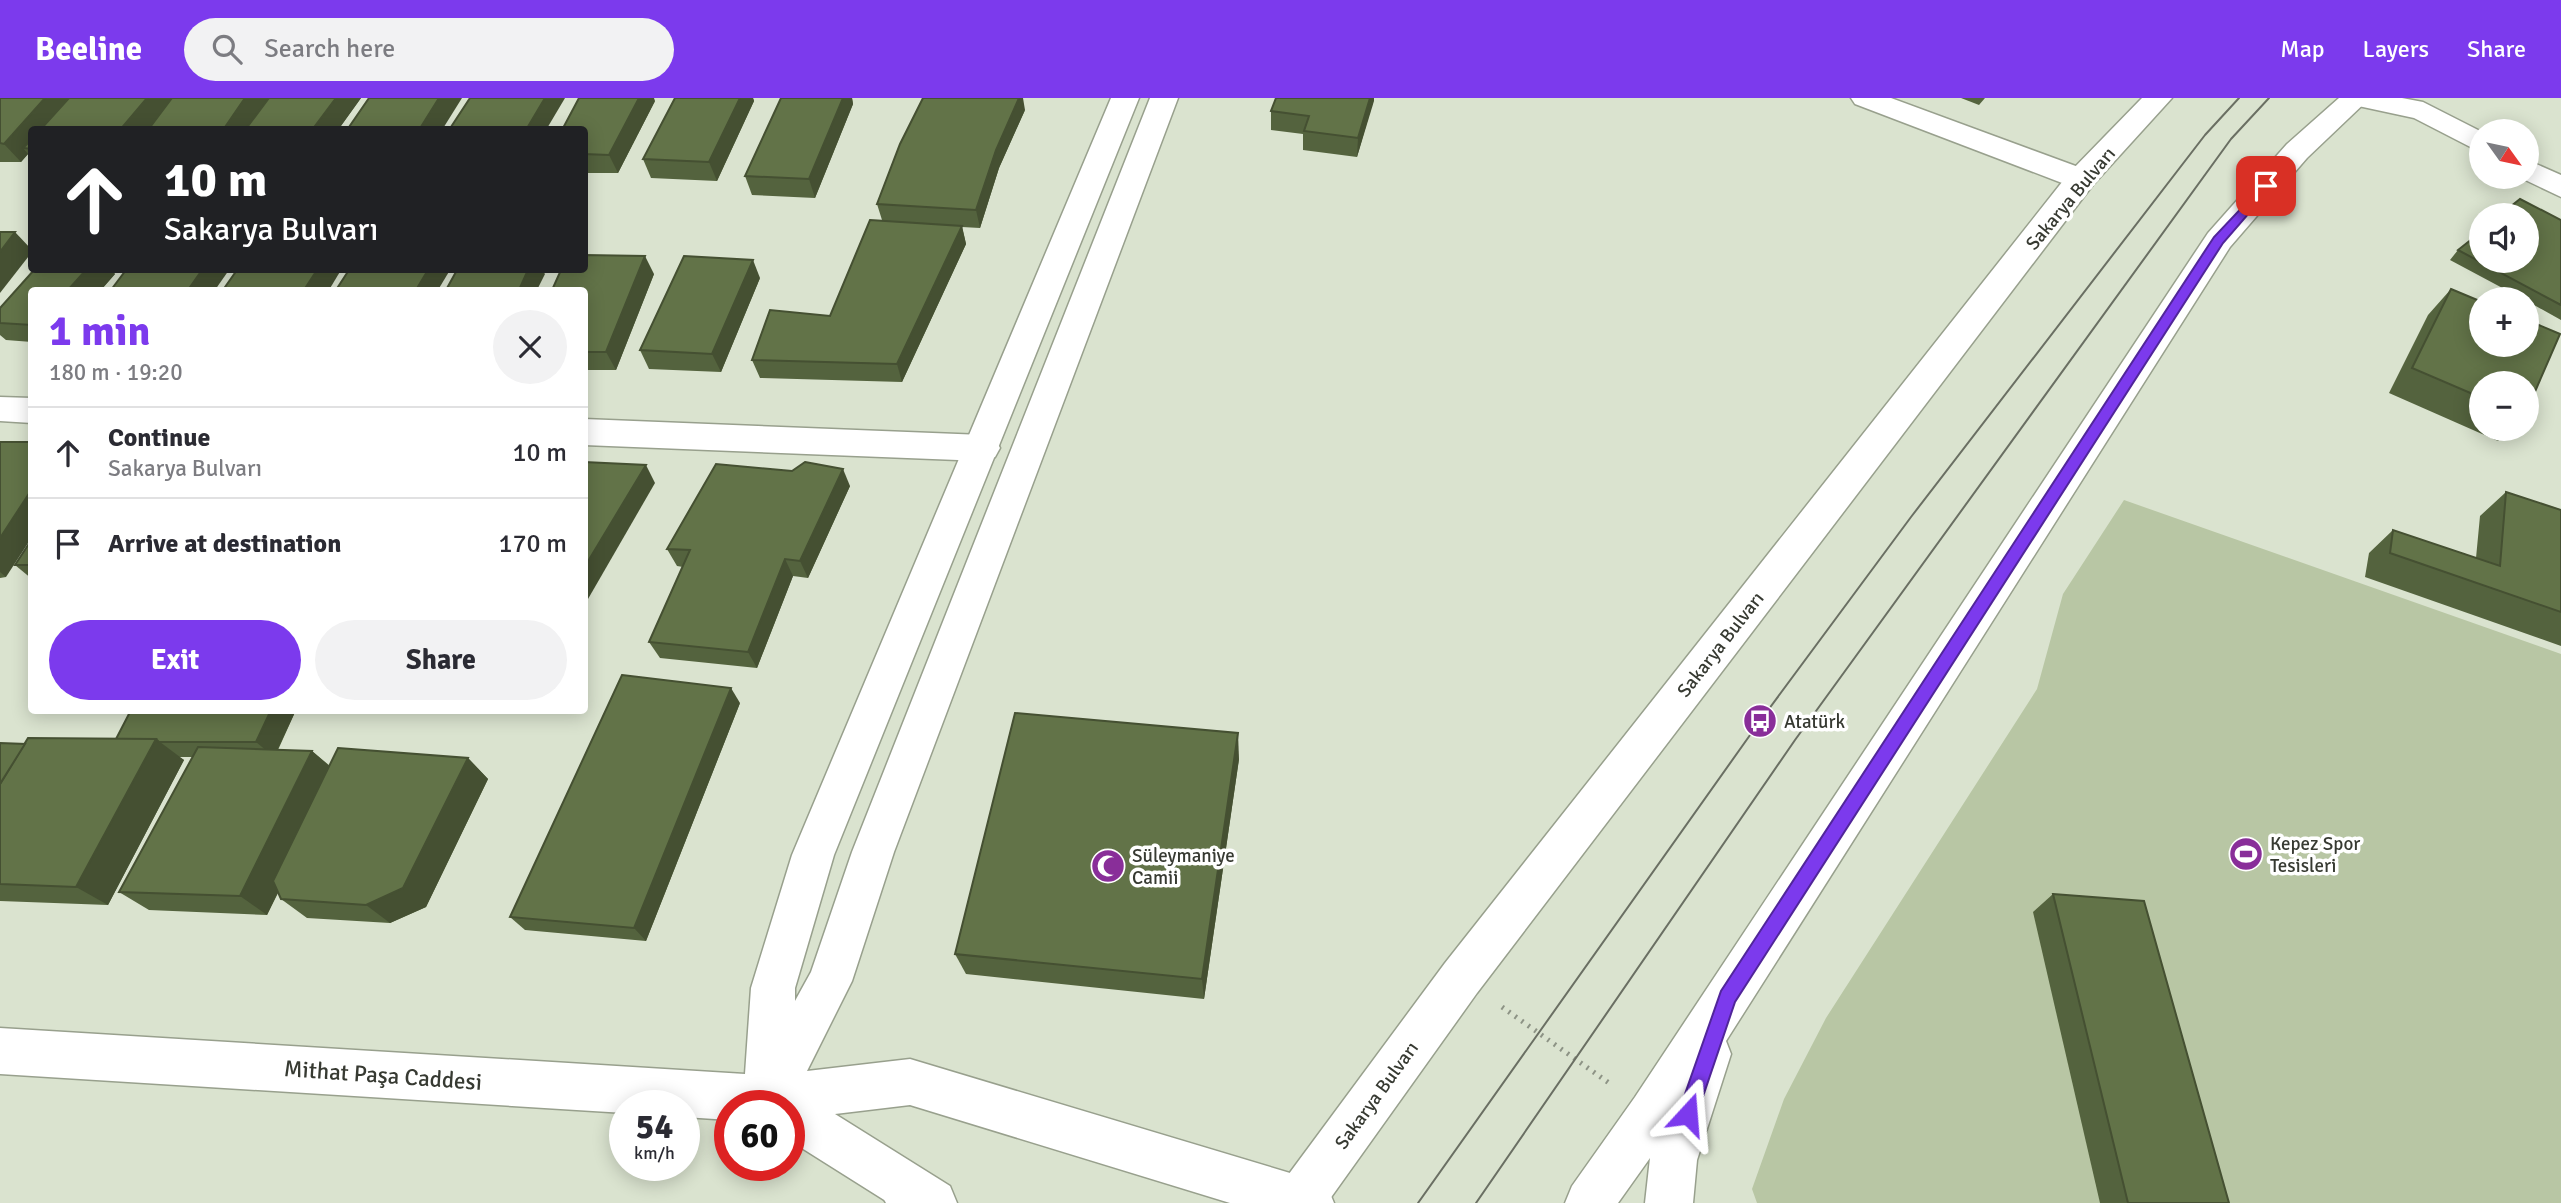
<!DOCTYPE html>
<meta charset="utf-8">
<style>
body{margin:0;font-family:Signika,sans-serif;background:#f2f2f3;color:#2b2b33;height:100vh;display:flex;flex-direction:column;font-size:26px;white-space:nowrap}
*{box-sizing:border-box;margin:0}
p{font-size:23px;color:#7c7c81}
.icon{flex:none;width:38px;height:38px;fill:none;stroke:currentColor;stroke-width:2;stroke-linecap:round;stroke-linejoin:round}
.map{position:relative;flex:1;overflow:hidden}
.panel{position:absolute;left:28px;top:189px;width:560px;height:427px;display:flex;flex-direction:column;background:#fff;border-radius:7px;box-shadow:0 4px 18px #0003}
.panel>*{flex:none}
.top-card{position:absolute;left:28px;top:28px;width:560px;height:147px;border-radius:7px;box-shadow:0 4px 18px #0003;background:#202124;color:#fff;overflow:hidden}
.needle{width:46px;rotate:123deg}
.tools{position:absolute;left:2469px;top:21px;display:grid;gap:14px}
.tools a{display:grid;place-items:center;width:70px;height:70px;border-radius:50%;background:#fff;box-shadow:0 4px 18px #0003;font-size:35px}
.speed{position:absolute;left:609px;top:992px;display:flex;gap:14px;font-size:35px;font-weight:700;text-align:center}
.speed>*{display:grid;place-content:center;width:91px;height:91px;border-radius:50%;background:#fff;box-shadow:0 4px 18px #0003;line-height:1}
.speed small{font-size:18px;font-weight:400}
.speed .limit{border:10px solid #d22;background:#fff;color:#111}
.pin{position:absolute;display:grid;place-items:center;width:60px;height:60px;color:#fff;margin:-30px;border-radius:14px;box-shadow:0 4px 10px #0006}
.me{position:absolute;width:77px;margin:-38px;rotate:19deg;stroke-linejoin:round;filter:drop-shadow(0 0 5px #0008)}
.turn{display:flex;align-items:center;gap:24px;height:147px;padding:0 21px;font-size:32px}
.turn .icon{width:91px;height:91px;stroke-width:2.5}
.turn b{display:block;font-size:49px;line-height:60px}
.round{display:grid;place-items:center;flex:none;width:74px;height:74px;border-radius:37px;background:#f2f2f3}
.overview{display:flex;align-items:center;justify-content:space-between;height:119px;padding:0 21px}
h1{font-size:42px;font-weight:800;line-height:52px;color:#7c3aed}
.button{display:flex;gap:14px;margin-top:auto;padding:14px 21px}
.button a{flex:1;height:80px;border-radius:42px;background:#7c3aed;color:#fff;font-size:28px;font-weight:800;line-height:80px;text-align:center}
.button a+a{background:#f2f2f3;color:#2b2b33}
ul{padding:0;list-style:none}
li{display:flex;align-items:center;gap:21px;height:91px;padding:0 21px;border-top:2px solid #e1e1e2}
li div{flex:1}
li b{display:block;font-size:26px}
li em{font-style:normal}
header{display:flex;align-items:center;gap:42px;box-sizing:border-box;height:98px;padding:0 35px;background:#7c3aed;color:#fff}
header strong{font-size:33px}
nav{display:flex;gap:38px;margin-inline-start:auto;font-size:24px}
.search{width:490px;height:63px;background:#f2f2f3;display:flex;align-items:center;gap:18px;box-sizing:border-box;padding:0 24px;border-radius:38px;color:#7c7c81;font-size:26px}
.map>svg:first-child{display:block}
.green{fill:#b8c6a4}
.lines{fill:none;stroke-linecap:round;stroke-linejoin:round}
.minor-casing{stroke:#98a08d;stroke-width:3}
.tertiary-casing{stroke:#98a08d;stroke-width:3}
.primary-casing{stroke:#98a08d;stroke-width:3}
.path{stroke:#8d9385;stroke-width:5;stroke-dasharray:2 6;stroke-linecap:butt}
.minor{fill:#fff;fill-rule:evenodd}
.tertiary{fill:#fff;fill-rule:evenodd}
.primary{fill:#fff;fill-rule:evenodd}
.tram{stroke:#6a6f63;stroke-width:2}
.wall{fill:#54633e}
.shaded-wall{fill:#455032}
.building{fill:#627348;stroke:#455032;stroke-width:2}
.route{fill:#7c3aed;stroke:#51269a;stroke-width:2}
.labels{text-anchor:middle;stroke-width:7;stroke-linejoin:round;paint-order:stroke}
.street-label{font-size:19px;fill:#373a32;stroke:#fff}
.poi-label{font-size:19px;fill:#373a32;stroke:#fff;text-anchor:start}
.near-street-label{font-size:23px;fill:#373a32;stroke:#fff}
</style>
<header>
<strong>Beeline</strong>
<div class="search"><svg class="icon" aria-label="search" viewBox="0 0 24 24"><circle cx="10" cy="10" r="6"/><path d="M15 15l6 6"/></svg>Search here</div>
<nav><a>Map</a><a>Layers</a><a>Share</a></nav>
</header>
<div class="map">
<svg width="2561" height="1105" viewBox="0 0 2561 1105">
<rect width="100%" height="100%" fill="#dae3cf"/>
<!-- green -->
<polygon class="green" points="2124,402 2561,556 2561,1105 1757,1105 1752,1091 1784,1001 1826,920 2037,591 2063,496"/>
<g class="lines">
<!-- minor casing -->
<g class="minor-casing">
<g id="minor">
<polygon points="1851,0 1891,0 2092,74 2096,81 2092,88 2081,91 2070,88 1855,6"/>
<polygon points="0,299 32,300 32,325 0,323"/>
<polygon points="584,321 983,337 995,341 1000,350 995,359 983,363 584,347"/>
</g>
</g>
<!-- tertiary casing -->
<g class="tertiary-casing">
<g id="tertiary">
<polygon points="1111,0 1139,0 834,757 795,890 795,903 811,874 852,754 1150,0 1178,0 894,754 852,883 807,973 910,961 1310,1081 1327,1088 1334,1105 1230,1105 910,1007 835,1016 950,1088 957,1105 889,1105 789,1042 789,1008 730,1008 730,1022 684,1019 684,1008 625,1008 625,1015 0,976 0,930 745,976 751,890 792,757"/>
<polygon points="2345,0 2402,0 2423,4 2482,34 2482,55 2414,20 2349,6"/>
<polygon points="2527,62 2561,77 2561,99 2519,79 2527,79"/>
</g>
</g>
<!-- primary casing -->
<g class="primary-casing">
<g id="primary">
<polygon points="2142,0 2172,0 2092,88 1477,895 1327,1105 1273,1105 1280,1088 1445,865 2070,74"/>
<polygon points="2339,0 2370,0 2307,60 2230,149 1726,943 1731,956 1697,1062 1693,1105 1645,1105 1650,1060 1618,1105 1565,1105 1572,1088 1635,999 2208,135 2287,46"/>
<path d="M898,1059C921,1068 935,1082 944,1105H886L874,1083L881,1066Z"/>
</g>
</g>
<!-- path -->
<polyline class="path" points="1502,909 1609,985"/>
<!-- minor -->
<use href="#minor" class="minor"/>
<!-- tertiary -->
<use href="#tertiary" class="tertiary"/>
<!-- primary -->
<use href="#primary" class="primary"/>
<!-- tram -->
<g class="tram">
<polyline points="1418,1105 1760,623 1911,419 2205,37 2239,0"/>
<polyline points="1476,1105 1795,642 2231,41 2269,0"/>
</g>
</g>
<!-- wall -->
<g class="wall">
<polygon points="0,0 361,0 338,32 32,32 32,60 28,56 21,64 0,64"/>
<polygon points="675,0 753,0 754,3 717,83 651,80 643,61"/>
<polygon points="781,0 852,0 853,6 815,100 752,97 745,78"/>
<polygon points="1276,0 1374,0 1357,59 1303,52 1303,36 1271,32 1271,13"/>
<polygon points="1961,0 1985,0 1979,7"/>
<polygon points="655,3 618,75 584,75 584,32"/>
<polygon points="1025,12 999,70 980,130 962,129 966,146 902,284 760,280 752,262 830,218 882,122 877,106"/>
<polygon points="2561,122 2561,222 2527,203 2527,201 2523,201 2450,162 2458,152"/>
<polygon points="34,172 111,172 115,176 101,192 32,192 32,244 6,242 0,237 0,210"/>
<polygon points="654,176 616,272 584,272 584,192"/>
<polygon points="760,180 721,274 649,271 640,252"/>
<polygon points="2451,191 2482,285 2482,331 2511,331 2498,343 2389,295 2428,217"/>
<polygon points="0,344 6,479 0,480"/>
<polygon points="792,373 850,388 808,480 793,478 757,570 660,560 649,544 683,469 677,468 667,451"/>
<polygon points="2506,394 2561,412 2561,548 2365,479 2369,455 2393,432 2476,460 2480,418"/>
<polygon points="32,441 32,481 15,467"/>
<polygon points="740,605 646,843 525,832 510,819"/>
<polygon points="296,612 278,652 312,653 330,668 468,660 488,681 426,809 390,825 307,820 281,801 278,795 267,817 149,812 119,794 193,659 179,659 184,662 108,807 0,803 0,645 25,646 116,641"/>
<polygon points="1239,661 1204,901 966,876 955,856"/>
<polygon points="2053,796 2229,1105 2100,1105 2033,814"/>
</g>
<!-- shaded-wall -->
<g class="shaded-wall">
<polygon points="45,0 76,0 49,32 32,32 32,51 23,50 28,56 21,64 4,46"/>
<polygon points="147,0 177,0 150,32 120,32"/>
<polygon points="245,0 271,0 249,32 223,32"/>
<polygon points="336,0 361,0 338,32 312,32"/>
<polygon points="439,0 462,0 442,32 419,32"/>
<polygon points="545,0 565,0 546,32 526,32"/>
<polygon points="639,0 654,0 655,3 618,75 609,57"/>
<polygon points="740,0 753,0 754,3 717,83 709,64"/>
<polygon points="843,0 852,0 853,6 815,100 809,81"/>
<polygon points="1019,0 1023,0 1025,12 999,70 980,130 976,112 996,52"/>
<polygon points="1370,0 1374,0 1374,3 1357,59 1358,40"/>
<polygon points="962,128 966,146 902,284 897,266"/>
<polygon points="15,134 32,152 32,154 0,195 0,154"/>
<polygon points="645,158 654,176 616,272 606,254"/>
<polygon points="753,162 760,180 721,274 712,256"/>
<polygon points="86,172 111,172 115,176 101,192 68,192"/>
<polygon points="202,172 229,172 215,192 188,192"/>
<polygon points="317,172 341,172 329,192 304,192"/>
<polygon points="428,172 450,172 438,192 416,192"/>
<polygon points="528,172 542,172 545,176 537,192 519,192"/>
<polygon points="646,367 655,385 588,501 584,496 584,470"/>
<polygon points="843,371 850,388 808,480 800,463"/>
<polygon points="32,391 32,439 6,479 0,474 0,440"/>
<polygon points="785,461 793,478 757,570 748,554"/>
<polygon points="731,590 740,605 646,843 634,830"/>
<polygon points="271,612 296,612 274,659 256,644"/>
<polygon points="1238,635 1239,661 1204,901 1202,881"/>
<polygon points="156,641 184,662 108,807 76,789"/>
<polygon points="312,653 336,674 267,817 240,798"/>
<polygon points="468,660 488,681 426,809 390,825 366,807"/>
</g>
<!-- building -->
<g class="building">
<polygon points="0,0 45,0 4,46 0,45"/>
<polygon points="69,0 147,0 120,32 40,32"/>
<polygon points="172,0 245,0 223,32 148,32"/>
<polygon points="269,0 336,0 312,32 245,32"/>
<polygon points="369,0 439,0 419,32 347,32"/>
<polygon points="470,0 545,0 526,32 449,32"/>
<polygon points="579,0 639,0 609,57 584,56 584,32 562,32"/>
<polygon points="675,0 740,0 709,64 643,61"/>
<polygon points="781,0 843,0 809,81 745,78"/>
<polygon points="923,0 1019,0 996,52 976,112 877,106 900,46"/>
<polygon points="1276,0 1370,0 1358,40 1304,33 1309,18 1271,13"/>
<polygon points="32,41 32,51 23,50"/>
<polygon points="2520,101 2561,122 2561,207 2458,152 2482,133 2482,163 2527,163 2527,117 2500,117"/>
<polygon points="870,122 962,128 897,266 752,262 770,212 830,218"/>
<polygon points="0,134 15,134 0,154"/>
<polygon points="584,157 645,158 606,254 584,254 584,192 552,192 561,172 584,172"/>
<polygon points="684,158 753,162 712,256 640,252"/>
<polygon points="34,172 86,172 68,192 32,192 32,227 0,225 0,210"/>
<polygon points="126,172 202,172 188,192 111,192"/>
<polygon points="237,172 317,172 304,192 223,192"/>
<polygon points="349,172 428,172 416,192 336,192"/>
<polygon points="457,172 528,172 519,192 446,192"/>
<polygon points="2451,191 2482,204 2482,247 2527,247 2527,222 2560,236 2527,312 2527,285 2482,285 2482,300 2412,270"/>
<polygon points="0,344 32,344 32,391 0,440"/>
<polygon points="584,364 646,367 584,470"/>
<polygon points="805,364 843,371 800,463 785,461 748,554 649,544 690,452 667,451 716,366 792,373"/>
<polygon points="2506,394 2561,412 2561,514 2390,455 2393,432 2500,468"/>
<polygon points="32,441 32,467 15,467"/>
<polygon points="622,577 731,590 634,830 510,819"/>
<polygon points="131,612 271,612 256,644 159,644 156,641 116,641"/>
<polygon points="1015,615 1238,635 1202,881 955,856"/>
<polygon points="28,640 156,641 76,789 0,786 0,686"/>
<polygon points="0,645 25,646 0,686"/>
<polygon points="198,649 312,653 240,798 119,794"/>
<polygon points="338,650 468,660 403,790 366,807 281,801 273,783"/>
<polygon points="2053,796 2144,803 2229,1105 2128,1105"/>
</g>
<!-- route -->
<polygon class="route" points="2266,84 2272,88 2270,91 2223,145 1735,904 1695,1022 1688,1025 1681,1022 1678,1016 1721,893 2214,139"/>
<!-- icons -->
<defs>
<g id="bus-disc" transform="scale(1.75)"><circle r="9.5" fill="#892e99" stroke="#fff"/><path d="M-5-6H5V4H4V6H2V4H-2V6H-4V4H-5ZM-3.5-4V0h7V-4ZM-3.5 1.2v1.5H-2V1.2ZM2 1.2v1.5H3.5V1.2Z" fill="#fff"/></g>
<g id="stadium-disc" transform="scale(1.75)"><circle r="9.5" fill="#892e99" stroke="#fff"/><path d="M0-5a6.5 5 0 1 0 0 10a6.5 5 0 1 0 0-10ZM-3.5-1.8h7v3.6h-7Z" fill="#fff"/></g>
<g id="mosque-disc" transform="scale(1.75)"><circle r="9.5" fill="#892e99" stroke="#fff"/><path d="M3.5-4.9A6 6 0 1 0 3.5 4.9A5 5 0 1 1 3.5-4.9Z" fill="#fff"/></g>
</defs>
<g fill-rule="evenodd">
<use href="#bus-disc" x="1760" y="623"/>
<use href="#stadium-disc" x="2246" y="756"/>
<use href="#mosque-disc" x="1108" y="768"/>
</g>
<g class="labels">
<!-- street labels -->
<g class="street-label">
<text transform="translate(2070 100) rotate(-50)" y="7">Sakarya Bulvarı</text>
<text transform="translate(1720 546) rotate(-52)" y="7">Sakarya Bulvarı</text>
<text transform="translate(1376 997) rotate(-54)" y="7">Sakarya Bulvarı</text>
</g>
<!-- poi labels -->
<g class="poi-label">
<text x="1784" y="630">Atatürk</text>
<text x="2270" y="752">Kepez Spor<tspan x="2270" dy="22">Tesisleri</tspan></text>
<text x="1132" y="764">Süleymaniye<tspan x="1132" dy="22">Camii</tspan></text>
</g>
<!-- near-street labels -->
<g class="near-street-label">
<text transform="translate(383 977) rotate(4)" y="8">Mithat Paşa Caddesi</text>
</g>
</g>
</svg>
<div class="tools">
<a><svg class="needle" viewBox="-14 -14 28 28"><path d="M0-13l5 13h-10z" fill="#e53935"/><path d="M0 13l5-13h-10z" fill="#7c7c81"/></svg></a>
<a><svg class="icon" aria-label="sound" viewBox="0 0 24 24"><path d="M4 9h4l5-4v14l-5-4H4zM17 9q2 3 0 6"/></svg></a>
<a>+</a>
<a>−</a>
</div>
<div class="speed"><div>54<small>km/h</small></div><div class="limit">60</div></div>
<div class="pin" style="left:2266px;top:88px;background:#d93025"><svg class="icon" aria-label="arrive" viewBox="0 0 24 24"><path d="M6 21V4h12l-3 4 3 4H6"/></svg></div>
<svg class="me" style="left:1688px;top:1016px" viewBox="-20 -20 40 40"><path d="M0-17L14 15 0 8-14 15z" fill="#7c3aed" stroke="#fff" stroke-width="4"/></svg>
<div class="top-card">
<div class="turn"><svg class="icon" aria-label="ahead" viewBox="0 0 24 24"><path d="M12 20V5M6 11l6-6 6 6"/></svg><div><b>10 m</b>Sakarya Bulvarı</div></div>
</div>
<section class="panel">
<div class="overview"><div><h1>1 min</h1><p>180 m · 19:20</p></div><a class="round"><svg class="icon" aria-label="close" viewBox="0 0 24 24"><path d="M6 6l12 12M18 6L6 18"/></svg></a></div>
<ul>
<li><svg class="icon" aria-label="ahead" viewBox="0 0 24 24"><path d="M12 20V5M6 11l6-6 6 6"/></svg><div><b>Continue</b><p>Sakarya Bulvarı</p></div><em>10 m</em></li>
<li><svg class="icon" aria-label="arrive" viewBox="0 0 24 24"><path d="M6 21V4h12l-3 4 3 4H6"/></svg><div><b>Arrive at destination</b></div><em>170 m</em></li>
</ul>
<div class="button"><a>Exit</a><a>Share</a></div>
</section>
</div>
